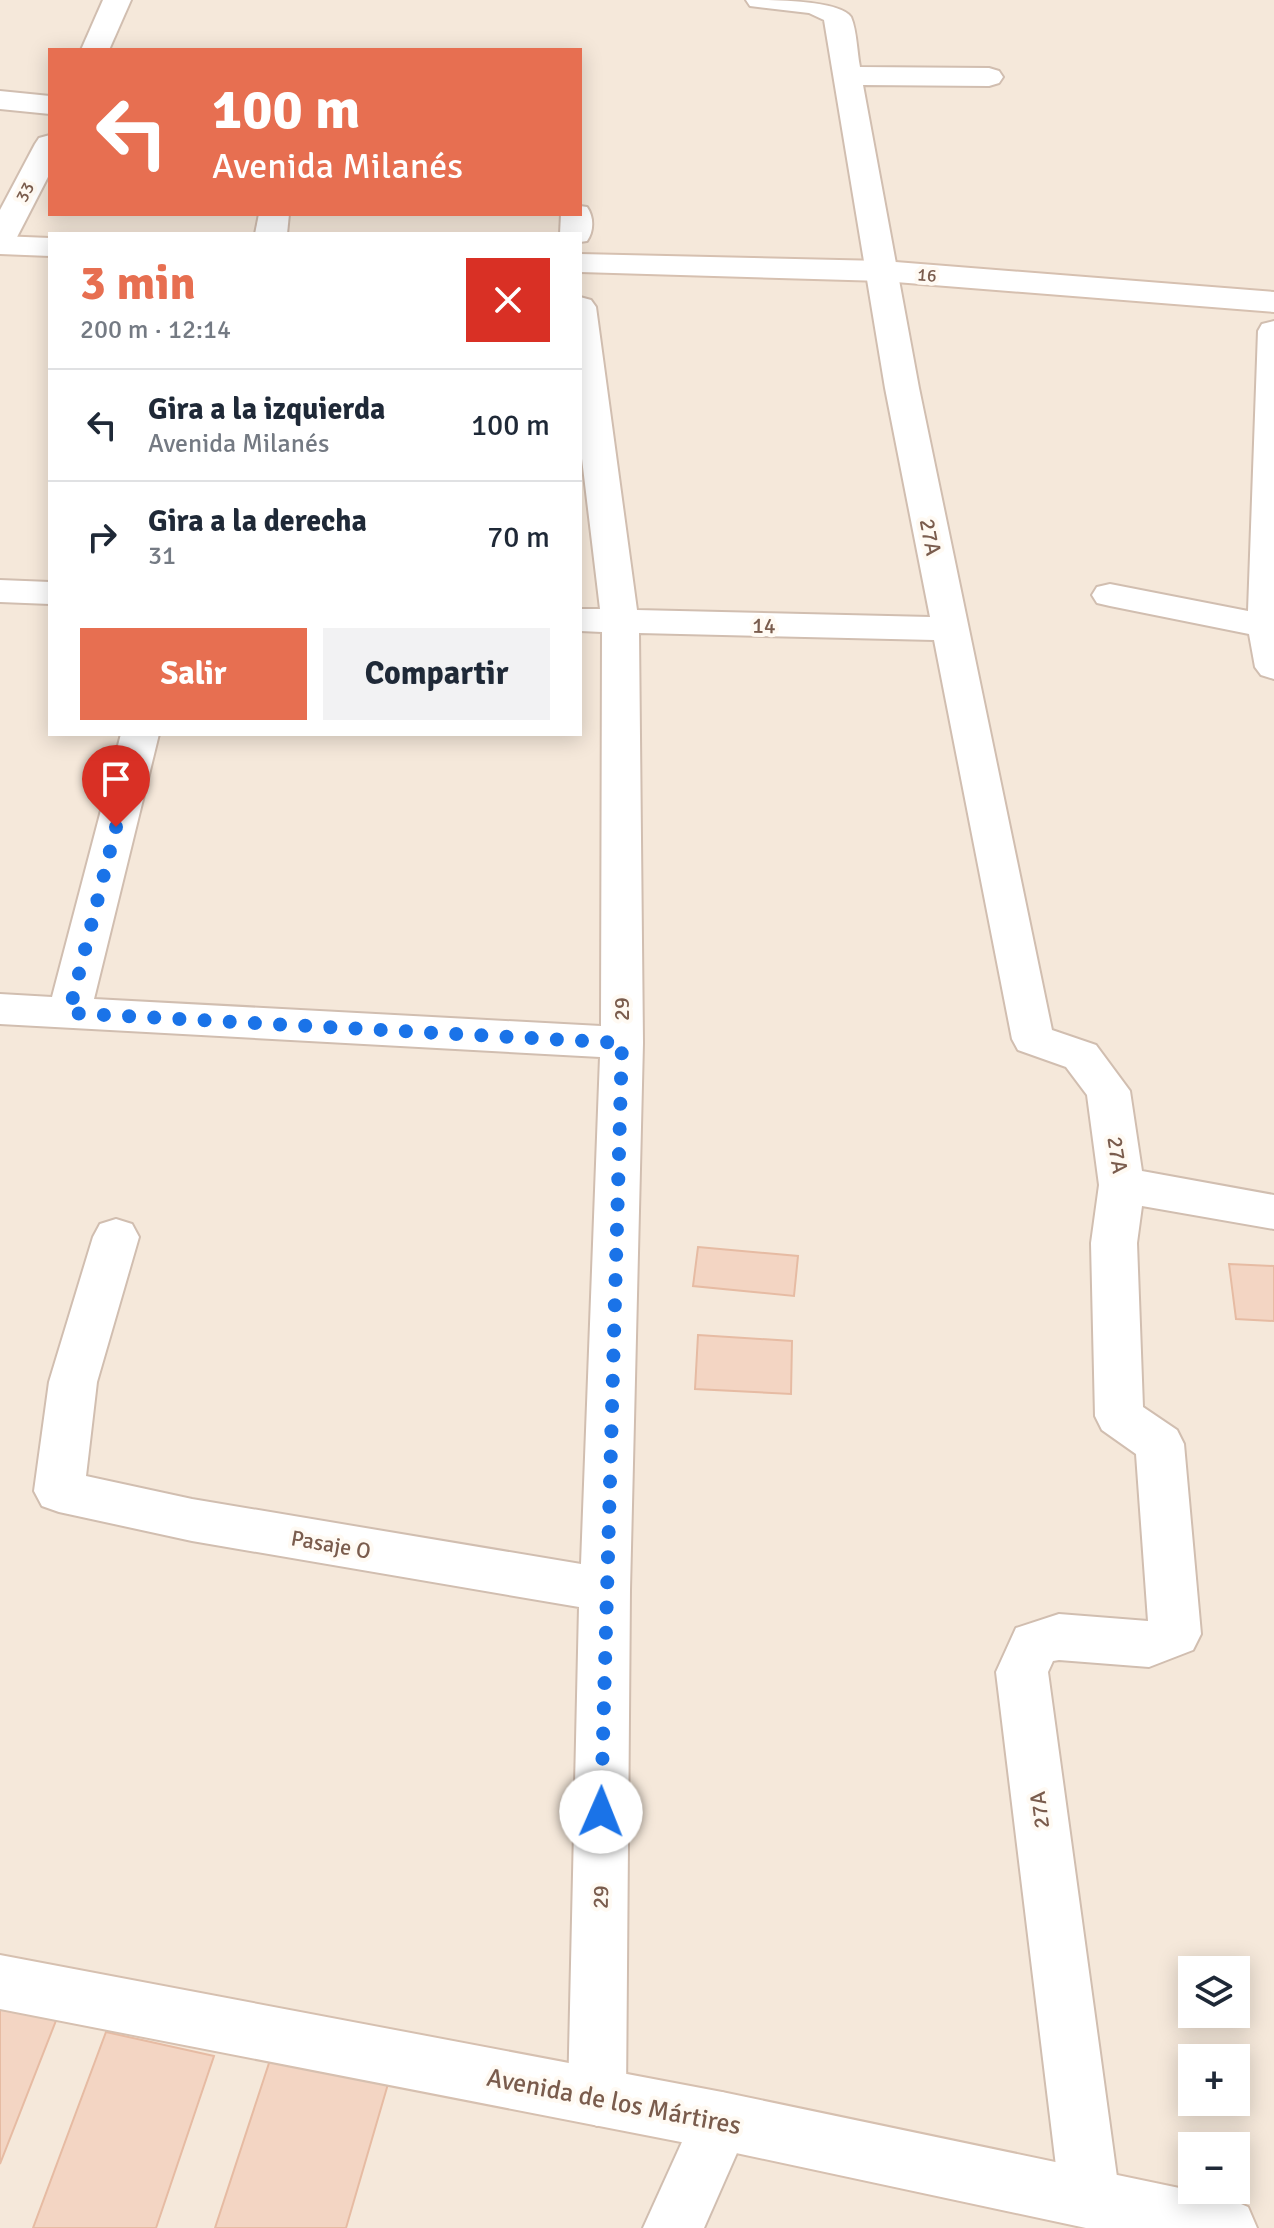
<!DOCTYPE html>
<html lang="es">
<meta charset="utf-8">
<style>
body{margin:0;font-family:Signika,sans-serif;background:#f2f2f3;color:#1f2937;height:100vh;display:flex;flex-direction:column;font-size:30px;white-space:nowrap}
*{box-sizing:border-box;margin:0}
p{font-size:26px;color:#747a83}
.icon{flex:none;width:44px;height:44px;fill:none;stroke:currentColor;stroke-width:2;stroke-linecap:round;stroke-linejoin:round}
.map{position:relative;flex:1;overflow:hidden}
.panel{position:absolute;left:48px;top:232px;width:534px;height:504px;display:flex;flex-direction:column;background:#fff;border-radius:0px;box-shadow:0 4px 20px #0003}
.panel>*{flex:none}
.banner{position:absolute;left:48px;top:48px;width:534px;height:168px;border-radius:0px;box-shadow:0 4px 20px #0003;background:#e76f51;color:#fff;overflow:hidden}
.buttons{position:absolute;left:1178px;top:1956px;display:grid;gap:16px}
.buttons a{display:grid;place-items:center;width:72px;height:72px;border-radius:0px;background:#fff;box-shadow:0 4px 20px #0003;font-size:40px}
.pin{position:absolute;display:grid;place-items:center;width:68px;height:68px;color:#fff;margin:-82px -34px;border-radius:50% 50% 50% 0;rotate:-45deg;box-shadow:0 0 8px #0007}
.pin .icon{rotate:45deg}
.me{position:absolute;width:88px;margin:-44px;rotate:1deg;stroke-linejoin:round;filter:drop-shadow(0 0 6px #0008)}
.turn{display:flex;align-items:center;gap:28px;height:168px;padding:0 32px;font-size:36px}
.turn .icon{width:104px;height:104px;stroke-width:2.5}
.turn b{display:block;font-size:56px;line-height:68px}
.round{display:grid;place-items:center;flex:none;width:84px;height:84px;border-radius:0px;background:#f2f2f3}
.head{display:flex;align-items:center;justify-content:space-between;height:136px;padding:0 32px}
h1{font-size:48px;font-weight:700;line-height:60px;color:#e76f51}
.action{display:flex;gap:16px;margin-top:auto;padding:16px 32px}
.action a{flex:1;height:92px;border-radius:0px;background:#e76f51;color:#fff;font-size:32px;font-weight:700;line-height:92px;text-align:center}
.action a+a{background:#f2f2f3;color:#1f2937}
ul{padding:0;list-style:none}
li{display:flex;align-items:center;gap:24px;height:112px;padding:0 32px;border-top:2px solid #e0e1e3}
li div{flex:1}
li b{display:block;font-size:30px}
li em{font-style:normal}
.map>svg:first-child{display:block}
.residential{fill:#f5e8da;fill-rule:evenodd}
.building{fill:#f3d5c3;stroke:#e6bba3;stroke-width:2}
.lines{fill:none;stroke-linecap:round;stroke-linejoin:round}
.street-casing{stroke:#d1beb0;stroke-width:4}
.secondary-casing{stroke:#d6c0b0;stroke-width:4}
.street{fill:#fff;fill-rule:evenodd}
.secondary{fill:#fff;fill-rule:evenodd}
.route{stroke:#1a73e8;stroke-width:14;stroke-dasharray:0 25.2}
.labels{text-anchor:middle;stroke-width:8;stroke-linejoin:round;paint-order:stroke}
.far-street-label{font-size:18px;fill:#7a5c4d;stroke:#fffaf3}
.street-label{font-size:22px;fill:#7a5c4d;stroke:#fffaf3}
.near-street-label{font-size:26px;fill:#7a5c4d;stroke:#fffaf3}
</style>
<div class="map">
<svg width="1274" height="2228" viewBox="0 0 1274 2228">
<rect width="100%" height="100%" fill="#fdf6ec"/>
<!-- residential -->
<path class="residential" d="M0,0H1274V2228H0ZM50,50H580V214H50ZM50,234H580V734H50ZM1192,1970H1236V2014H1192ZM1192,2058H1236V2102H1192ZM1192,2146H1236V2190H1192Z"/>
<!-- building -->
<g class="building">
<polygon points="698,1247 798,1256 794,1296 693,1286"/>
<polygon points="1229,1264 1274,1266 1274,1321 1236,1319"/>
<polygon points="698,1335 792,1341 791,1394 695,1389"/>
<polygon points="0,2005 57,2018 0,2164"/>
<polygon points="106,2032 214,2056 156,2228 33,2228"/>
<polygon points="271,2057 388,2084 346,2228 215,2228"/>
</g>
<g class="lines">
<!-- street casing -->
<g class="street-casing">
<g id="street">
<polygon points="103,0 131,0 109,50 81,50"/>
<path d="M746,0C769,0 840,0 851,17C857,31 857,52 860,67L989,68L999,71L1003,77L999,83L989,86L863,85L919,388L1052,1030L1096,1045L1130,1091L1142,1171L1274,1195V1229L1142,1206L1137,1243L1143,1407L1177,1430L1184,1444L1201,1634L1193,1650L1149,1667L1059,1660L1053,1661L1048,1672L1120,2199L1111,2220L1092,2228L1069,2220L1060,2199L996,1672L1016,1628L1059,1614L1148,1621L1136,1454L1102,1430L1095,1416L1091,1243L1099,1185L1087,1095L1066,1067L1018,1050L1012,1039L934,640L639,633L643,1043L630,1590L626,2097L618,2117L597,2126L576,2117L568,2097L579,1607L192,1541L59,1512L42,1506L34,1491L49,1382L93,1237L100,1224L116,1219L132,1224L139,1237L97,1382L86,1476L192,1499L581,1564L600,1057L0,1024V994L52,997L121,734H159L94,999L601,1026L602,632L580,631V609H600L580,442V297L591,300L596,307L637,610L930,617L885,388L824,20L809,13L750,6Z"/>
<polygon points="0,91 50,96 50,114 0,109"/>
<polygon points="50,135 50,173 16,239 11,246 0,248 0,210 35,144 39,138"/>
<path d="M580,206L587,207C594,217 594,231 587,241L580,242V234H560L561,214H580Z"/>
<polygon points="259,214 289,214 287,234 255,234"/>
<polygon points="1274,321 1274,679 1261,675 1255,667 1249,634 1110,606 1097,603 1092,595 1097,587 1110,584 1248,611 1258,331 1262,324"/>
<polygon points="0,580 50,582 50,604 0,602"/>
<polygon points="722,2092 743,2100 751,2121 704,2228 643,2228 701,2100"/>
</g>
</g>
<!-- secondary casing -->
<g class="secondary-casing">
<g id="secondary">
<polygon points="0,236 50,238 50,256 0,254"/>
<polygon points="580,254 883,261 1274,292 1274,312 883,281 580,272"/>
<polygon points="0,1955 722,2092 1227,2198 1248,2207 1257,2228 1086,2228 722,2150 0,2009"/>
</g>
</g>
<!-- street -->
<use href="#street" class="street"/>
<!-- secondary -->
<use href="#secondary" class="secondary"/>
</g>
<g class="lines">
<!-- route -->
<polyline class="route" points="116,827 69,1013 622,1043 601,1812"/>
</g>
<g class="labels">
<!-- far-street labels -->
<g class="far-street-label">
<text transform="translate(25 192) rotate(-62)" y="6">33</text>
<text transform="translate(927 275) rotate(5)" y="6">16</text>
</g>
<!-- street labels -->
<g class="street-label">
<text transform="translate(931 537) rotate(79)" y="8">27A</text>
<text transform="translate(764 625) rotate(1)" y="8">14</text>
<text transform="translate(621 1009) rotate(-90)" y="8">29</text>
<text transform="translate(1118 1155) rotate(81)" y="8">27A</text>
<text transform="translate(331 1544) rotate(10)" y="8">Pasaje O</text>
<text transform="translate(1039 1810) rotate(-97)" y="8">27A</text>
<text transform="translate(600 1897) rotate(-89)" y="8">29</text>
</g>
<!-- near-street labels -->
<g class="near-street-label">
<text transform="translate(614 2101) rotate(11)" y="9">Avenida de los Mártires</text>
</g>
</g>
</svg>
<div class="buttons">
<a><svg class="icon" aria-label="layers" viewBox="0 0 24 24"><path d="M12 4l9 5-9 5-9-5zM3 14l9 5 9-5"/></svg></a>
<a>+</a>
<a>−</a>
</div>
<div class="pin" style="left:116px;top:827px;background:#d93025"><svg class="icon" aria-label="arrive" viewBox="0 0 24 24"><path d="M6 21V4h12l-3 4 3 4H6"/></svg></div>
<svg class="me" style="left:601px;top:1812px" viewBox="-20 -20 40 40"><circle r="19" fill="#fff"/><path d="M0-13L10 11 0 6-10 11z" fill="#1a73e8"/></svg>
<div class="banner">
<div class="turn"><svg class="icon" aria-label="left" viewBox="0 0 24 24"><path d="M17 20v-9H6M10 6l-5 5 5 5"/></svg><div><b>100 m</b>Avenida Milanés</div></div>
</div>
<section class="panel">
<div class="head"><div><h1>3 min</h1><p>200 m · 12:14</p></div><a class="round" style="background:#d93025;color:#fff"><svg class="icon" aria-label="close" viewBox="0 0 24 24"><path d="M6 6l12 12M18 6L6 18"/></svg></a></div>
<ul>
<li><svg class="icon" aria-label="left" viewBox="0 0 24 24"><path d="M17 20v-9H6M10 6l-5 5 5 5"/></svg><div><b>Gira a la izquierda</b><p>Avenida Milanés</p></div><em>100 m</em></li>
<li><svg class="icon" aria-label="right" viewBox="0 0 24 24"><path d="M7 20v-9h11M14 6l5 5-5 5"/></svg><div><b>Gira a la derecha</b><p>31</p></div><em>70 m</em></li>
</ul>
<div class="action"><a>Salir</a><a>Compartir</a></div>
</section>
</div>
